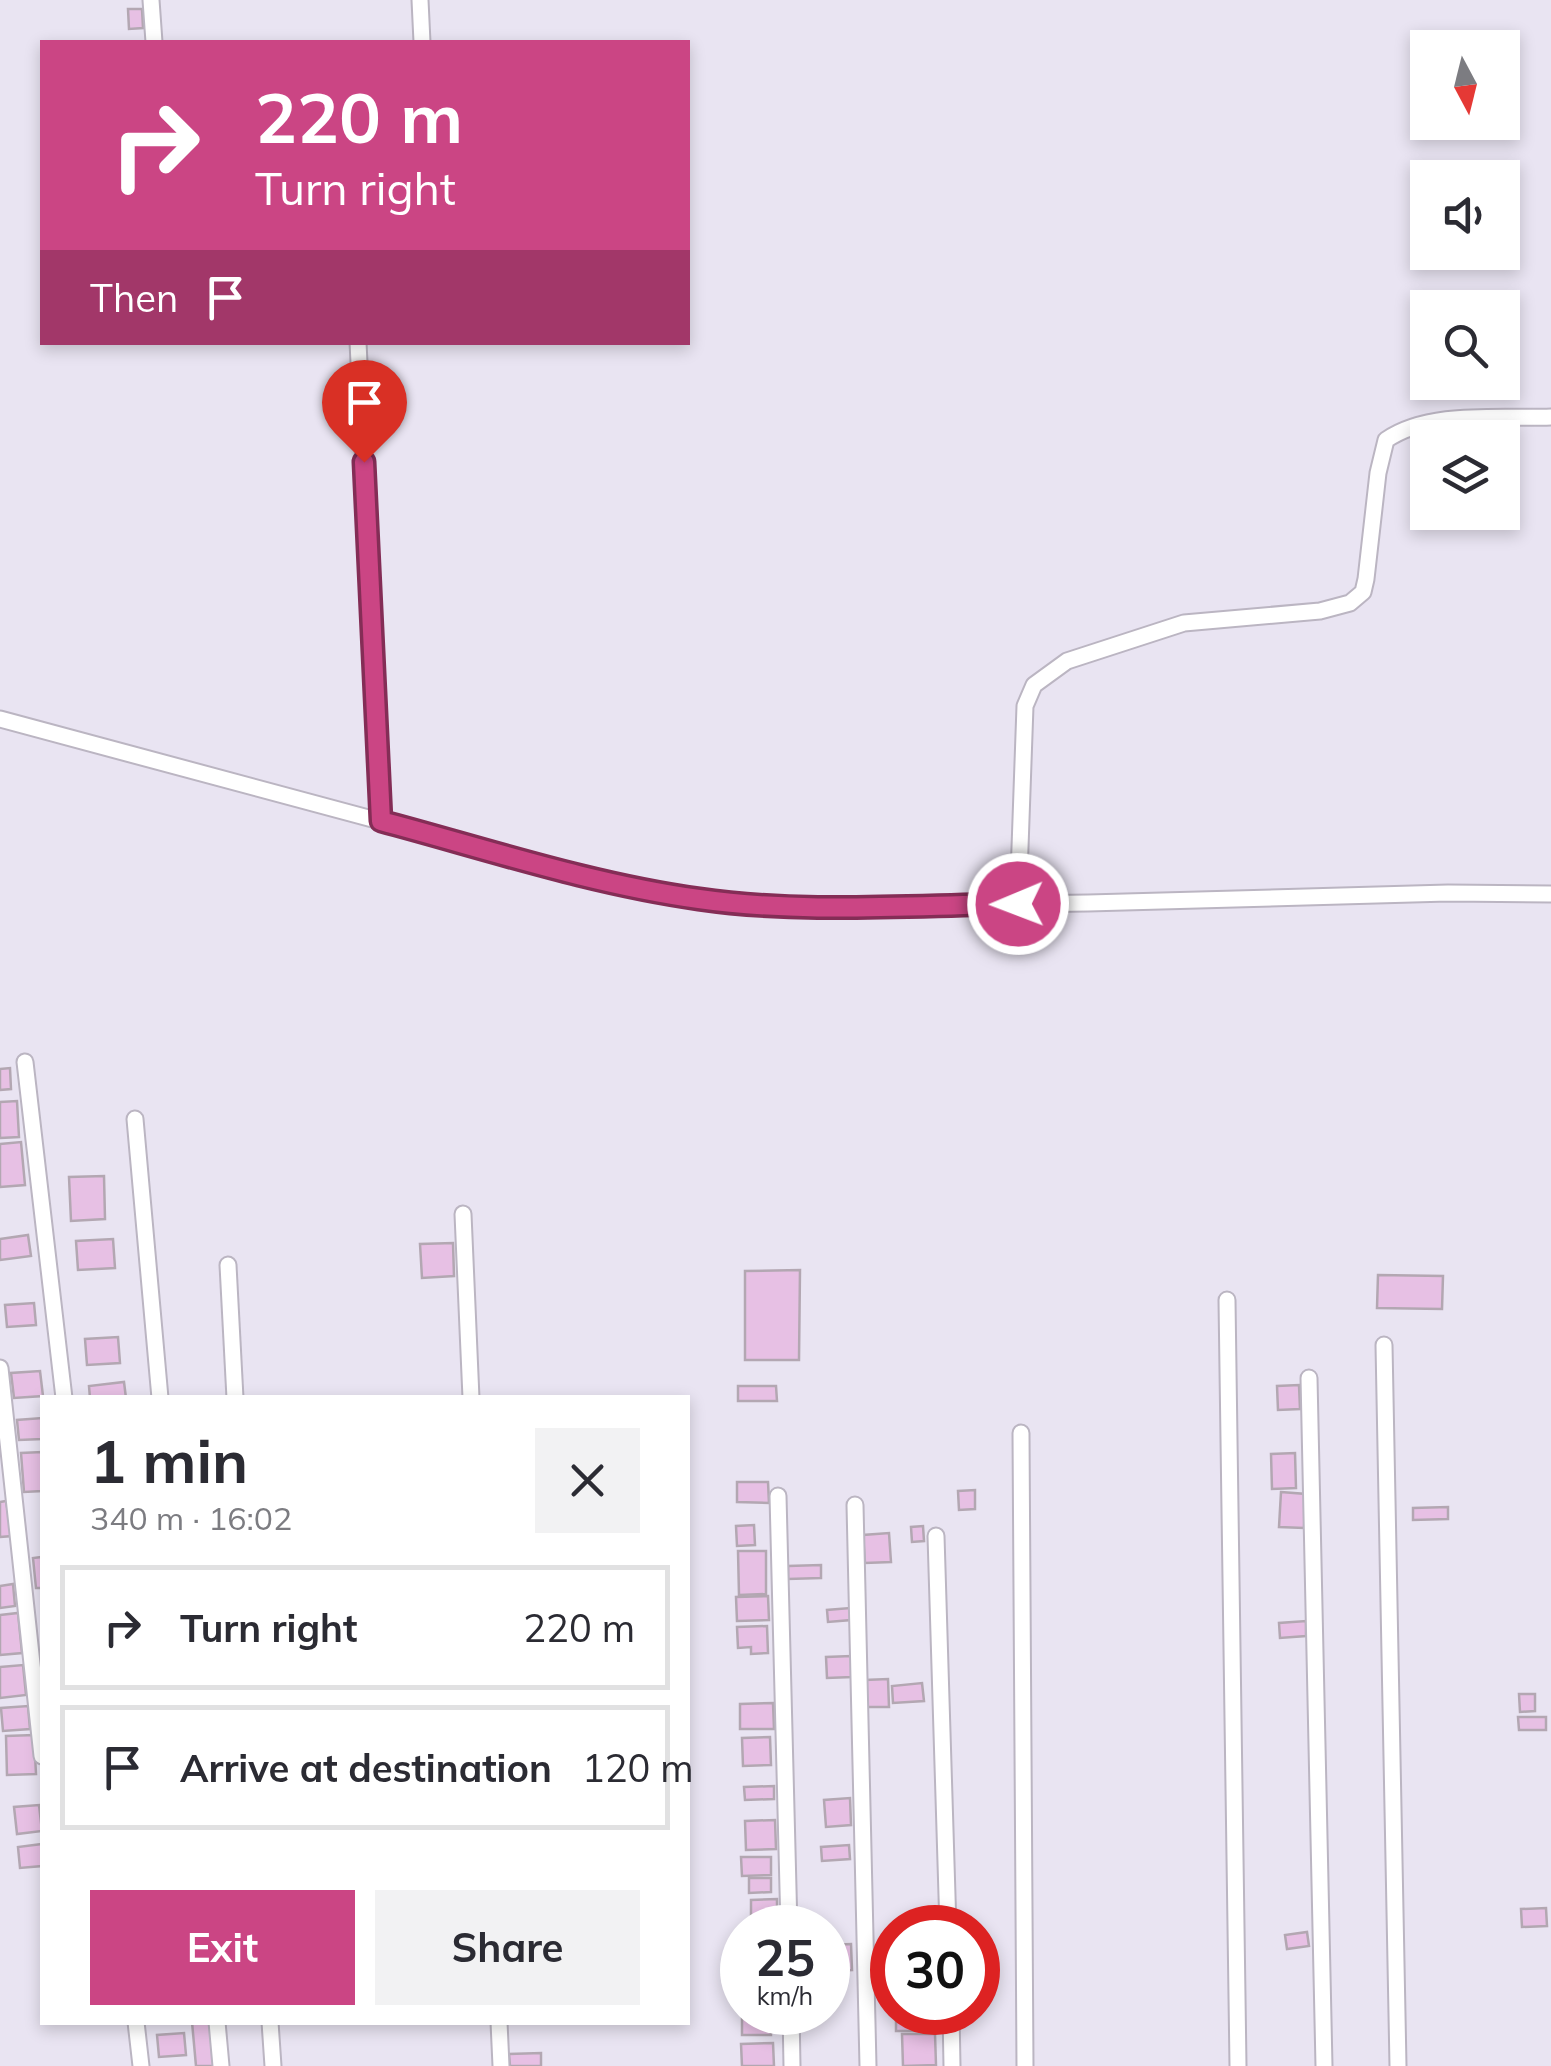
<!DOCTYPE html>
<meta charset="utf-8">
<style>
body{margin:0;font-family:Mulish,sans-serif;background:#f2f2f3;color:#2b2b33;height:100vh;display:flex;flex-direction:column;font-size:38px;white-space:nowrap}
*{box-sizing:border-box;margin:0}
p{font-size:32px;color:#7c7c81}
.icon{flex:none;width:55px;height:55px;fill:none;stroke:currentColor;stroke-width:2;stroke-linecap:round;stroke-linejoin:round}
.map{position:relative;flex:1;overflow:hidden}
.drawer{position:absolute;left:40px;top:1395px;width:650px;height:630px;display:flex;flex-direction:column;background:#fff;border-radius:0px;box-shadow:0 5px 15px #0003}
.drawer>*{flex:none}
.guide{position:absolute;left:40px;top:40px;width:650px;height:305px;border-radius:0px;box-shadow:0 5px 15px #0003;background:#cb4584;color:#fff;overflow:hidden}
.needle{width:65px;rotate:173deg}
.buttons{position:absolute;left:1410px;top:30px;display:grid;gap:20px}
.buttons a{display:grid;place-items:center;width:110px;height:110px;border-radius:0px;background:#fff;box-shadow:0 5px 15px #0003;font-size:50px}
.speed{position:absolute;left:720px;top:1905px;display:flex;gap:20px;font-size:50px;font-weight:700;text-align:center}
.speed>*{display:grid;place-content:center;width:130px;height:130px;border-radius:50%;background:#fff;box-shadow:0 5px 15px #0003;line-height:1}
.speed small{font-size:25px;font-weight:400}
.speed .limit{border:15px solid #d22;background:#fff;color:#111}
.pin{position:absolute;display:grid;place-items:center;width:85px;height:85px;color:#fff;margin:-102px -42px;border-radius:50% 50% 50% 0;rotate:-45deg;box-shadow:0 0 10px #0007}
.pin .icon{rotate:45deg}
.me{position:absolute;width:110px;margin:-55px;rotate:269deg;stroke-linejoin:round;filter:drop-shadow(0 0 8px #0008)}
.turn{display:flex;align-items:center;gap:35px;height:210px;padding:0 50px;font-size:45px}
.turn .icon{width:130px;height:130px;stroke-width:2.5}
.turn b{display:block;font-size:70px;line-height:85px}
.then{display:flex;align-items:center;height:95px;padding:0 50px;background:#0003;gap:20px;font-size:38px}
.round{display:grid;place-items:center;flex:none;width:105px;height:105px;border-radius:0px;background:#f2f2f3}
.head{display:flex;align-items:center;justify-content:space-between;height:170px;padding:0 50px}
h1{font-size:60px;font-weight:700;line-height:75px}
.cta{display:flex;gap:20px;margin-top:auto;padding:20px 50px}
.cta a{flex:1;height:115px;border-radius:0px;background:#cb4584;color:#fff;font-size:40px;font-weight:700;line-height:115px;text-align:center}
.cta a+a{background:#f2f2f3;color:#2b2b33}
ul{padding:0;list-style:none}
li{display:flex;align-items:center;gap:30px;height:125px;margin:0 20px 15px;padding:0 30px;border:5px solid #e1e1e2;border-radius:0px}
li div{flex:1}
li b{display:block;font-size:38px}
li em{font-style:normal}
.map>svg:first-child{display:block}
.building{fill:#e7c0e4;stroke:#b3a7b2;stroke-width:2.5}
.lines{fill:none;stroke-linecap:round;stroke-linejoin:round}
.minor-casing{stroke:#bbb5c2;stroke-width:19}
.minor{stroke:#fff;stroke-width:15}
.route-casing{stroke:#842d56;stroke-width:25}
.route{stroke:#cb4584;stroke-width:18}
</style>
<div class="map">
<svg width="1551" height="2066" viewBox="0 0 1551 2066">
<rect width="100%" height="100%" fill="#e9e4f2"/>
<!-- building -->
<g class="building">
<polygon points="128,9 142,9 143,28 129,29"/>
<polygon points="10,1068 11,1089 0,1090 0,1069"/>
<polygon points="17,1101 19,1137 0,1138 0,1102"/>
<polygon points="21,1142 25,1185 0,1187 0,1144"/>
<polygon points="104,1176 105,1219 71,1221 69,1177"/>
<polygon points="28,1235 31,1256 0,1260 0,1239"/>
<polygon points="113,1239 115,1268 78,1270 76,1241"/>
<polygon points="453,1243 454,1276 422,1278 420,1244"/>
<polygon points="800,1270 799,1360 745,1360 745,1271"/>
<polygon points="1378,1275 1443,1276 1442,1309 1377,1308"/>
<polygon points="34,1303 36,1325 7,1327 5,1305"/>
<polygon points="118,1337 120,1363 87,1365 85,1339"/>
<polygon points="40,1371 43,1396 14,1398 11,1373"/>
<polygon points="124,1382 126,1398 90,1398 89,1386"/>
<polygon points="1299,1385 1300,1409 1278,1410 1277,1386"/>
<polygon points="738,1386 776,1386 777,1401 738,1401"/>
<polygon points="42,1418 42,1439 19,1440 17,1420"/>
<polygon points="42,1452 42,1491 24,1492 21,1453"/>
<polygon points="1295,1453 1296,1488 1272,1489 1271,1454"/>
<polygon points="737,1482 768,1482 769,1503 737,1502"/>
<polygon points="975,1490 975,1509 959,1510 958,1491"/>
<polygon points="1281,1492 1306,1494 1304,1528 1279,1527"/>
<polygon points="6,1501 12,1536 0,1537 0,1502"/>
<polygon points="1448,1507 1448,1519 1413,1520 1413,1508"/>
<polygon points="754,1525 755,1545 737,1546 736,1526"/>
<polygon points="923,1526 924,1541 912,1542 911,1527"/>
<polygon points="889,1533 891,1562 865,1563 863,1535"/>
<polygon points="738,1551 766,1551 766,1594 739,1595"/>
<polygon points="42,1557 42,1588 36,1588 33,1558"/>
<polygon points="821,1565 821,1578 788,1579 788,1566"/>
<polygon points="13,1584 15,1606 0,1608 0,1586"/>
<polygon points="768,1596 769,1620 737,1621 736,1597"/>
<polygon points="850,1608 851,1620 828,1622 827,1610"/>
<polygon points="18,1613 22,1653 0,1655 0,1615"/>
<polygon points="1306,1621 1306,1636 1280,1638 1279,1623"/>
<polygon points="767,1626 768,1653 751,1654 751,1647 738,1648 737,1627"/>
<polygon points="851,1656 852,1677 827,1678 826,1657"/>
<polygon points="23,1665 26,1695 0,1698 0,1667"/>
<polygon points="888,1679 889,1707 866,1707 865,1680"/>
<polygon points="922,1683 924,1701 893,1703 892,1686"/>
<polygon points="1519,1694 1535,1694 1535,1711 1520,1712"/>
<polygon points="773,1703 774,1729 740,1729 740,1704"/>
<polygon points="28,1706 30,1729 3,1731 1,1708"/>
<polygon points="1518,1717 1546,1717 1546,1730 1519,1730"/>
<polygon points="34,1735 36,1774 7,1775 6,1736"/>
<polygon points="770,1737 771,1765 743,1766 742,1738"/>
<polygon points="774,1786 774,1799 745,1800 744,1787"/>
<polygon points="850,1798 851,1825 826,1827 824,1800"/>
<polygon points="39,1805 42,1831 17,1834 14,1807"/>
<polygon points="775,1820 776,1849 746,1850 745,1821"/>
<polygon points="42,1844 42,1866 20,1868 18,1847"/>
<polygon points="849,1845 850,1859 822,1861 821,1847"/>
<polygon points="741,1857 771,1857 771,1875 742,1876"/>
<polygon points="749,1878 771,1878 771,1892 749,1893"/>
<polygon points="777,1899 777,1920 751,1921 751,1900"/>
<polygon points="1546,1908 1547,1926 1522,1927 1521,1909"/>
<polygon points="1307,1932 1309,1946 1287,1949 1285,1935"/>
<polygon points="851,1944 852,1970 828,1971 828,1945"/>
<polygon points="742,1987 742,2012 771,2012 771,2035 742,2035"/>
<rect x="896" y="2017" width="35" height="14"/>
<polygon points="192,2022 212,2022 216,2066 196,2066"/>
<polygon points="184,2033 186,2055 159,2057 157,2035"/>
<polygon points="902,2034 935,2034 936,2065 903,2066"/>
<polygon points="773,2043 774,2066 742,2066 741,2044"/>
<polygon points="541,2053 541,2066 510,2066 509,2054"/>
</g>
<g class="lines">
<!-- minor casing -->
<g class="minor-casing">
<g id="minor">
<polyline points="151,0 154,42"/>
<polyline points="420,0 422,42"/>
<polyline points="358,342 381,821"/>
<polyline points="0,719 629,888 701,900 779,907 1088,903 1448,893 1551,894"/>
<path d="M1018,904L1025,706L1034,685L1067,661L1184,623L1320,611L1350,603L1363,592L1366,579L1378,473L1386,440C1429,410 1500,419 1551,417"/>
<polyline points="25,1062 64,1398"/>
<polyline points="135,1119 160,1398"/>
<polyline points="463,1214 471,1398"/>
<polyline points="228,1265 235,1398"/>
<polyline points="1227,1300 1238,2066"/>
<polyline points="1384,1345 1398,2066"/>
<polyline points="0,1368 42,1756"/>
<polyline points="1309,1378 1324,2066"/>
<polyline points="1021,1433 1025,2066"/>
<polyline points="778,1496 789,1928"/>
<polyline points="855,1505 868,2066"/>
<polyline points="936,1536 948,1928"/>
<polyline points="791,2012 792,2066"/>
<polyline points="951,2012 952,2066"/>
<polyline points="136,2022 141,2066"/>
<polyline points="217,2022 221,2066"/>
<polyline points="270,2022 273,2066"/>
<polyline points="499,2022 501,2066"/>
</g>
</g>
<!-- minor -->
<use href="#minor" class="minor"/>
</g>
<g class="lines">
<!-- route casing -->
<g class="route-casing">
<path id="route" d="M364,462L381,821C486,849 591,884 699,899C803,914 912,905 1018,904"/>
</g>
<!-- route -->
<use href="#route" class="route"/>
</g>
</svg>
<div class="buttons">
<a><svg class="needle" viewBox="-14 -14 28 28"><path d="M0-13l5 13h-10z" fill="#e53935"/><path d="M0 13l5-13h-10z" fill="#7c7c81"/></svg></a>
<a><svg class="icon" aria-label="sound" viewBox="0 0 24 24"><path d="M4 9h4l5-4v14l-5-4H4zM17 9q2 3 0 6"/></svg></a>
<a><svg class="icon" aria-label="search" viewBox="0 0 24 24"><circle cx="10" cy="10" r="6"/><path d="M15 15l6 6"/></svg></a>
<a><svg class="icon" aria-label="layers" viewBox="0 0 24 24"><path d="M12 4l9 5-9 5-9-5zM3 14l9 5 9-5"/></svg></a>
</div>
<div class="speed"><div>25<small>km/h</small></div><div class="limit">30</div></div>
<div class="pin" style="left:364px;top:462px;background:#d93025"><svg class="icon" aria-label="arrive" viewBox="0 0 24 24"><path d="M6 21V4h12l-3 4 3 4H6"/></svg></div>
<svg class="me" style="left:1018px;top:904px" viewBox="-20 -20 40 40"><circle r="17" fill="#cb4584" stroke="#fff" stroke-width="3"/><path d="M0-11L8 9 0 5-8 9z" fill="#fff"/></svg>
<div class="guide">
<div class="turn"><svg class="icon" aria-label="right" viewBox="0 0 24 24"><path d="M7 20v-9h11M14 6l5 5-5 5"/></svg><div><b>220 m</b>Turn right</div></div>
<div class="then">Then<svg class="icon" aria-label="arrive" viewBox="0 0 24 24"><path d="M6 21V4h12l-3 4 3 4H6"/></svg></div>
</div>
<section class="drawer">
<div class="head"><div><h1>1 min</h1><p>340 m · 16:02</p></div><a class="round"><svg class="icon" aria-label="close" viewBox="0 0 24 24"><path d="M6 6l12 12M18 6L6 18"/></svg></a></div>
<ul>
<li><svg class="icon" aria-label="right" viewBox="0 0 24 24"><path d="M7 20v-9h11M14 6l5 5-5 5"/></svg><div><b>Turn right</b></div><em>220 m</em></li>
<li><svg class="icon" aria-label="arrive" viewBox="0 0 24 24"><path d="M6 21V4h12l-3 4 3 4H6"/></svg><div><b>Arrive at destination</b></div><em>120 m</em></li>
</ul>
<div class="cta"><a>Exit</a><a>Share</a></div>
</section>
</div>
